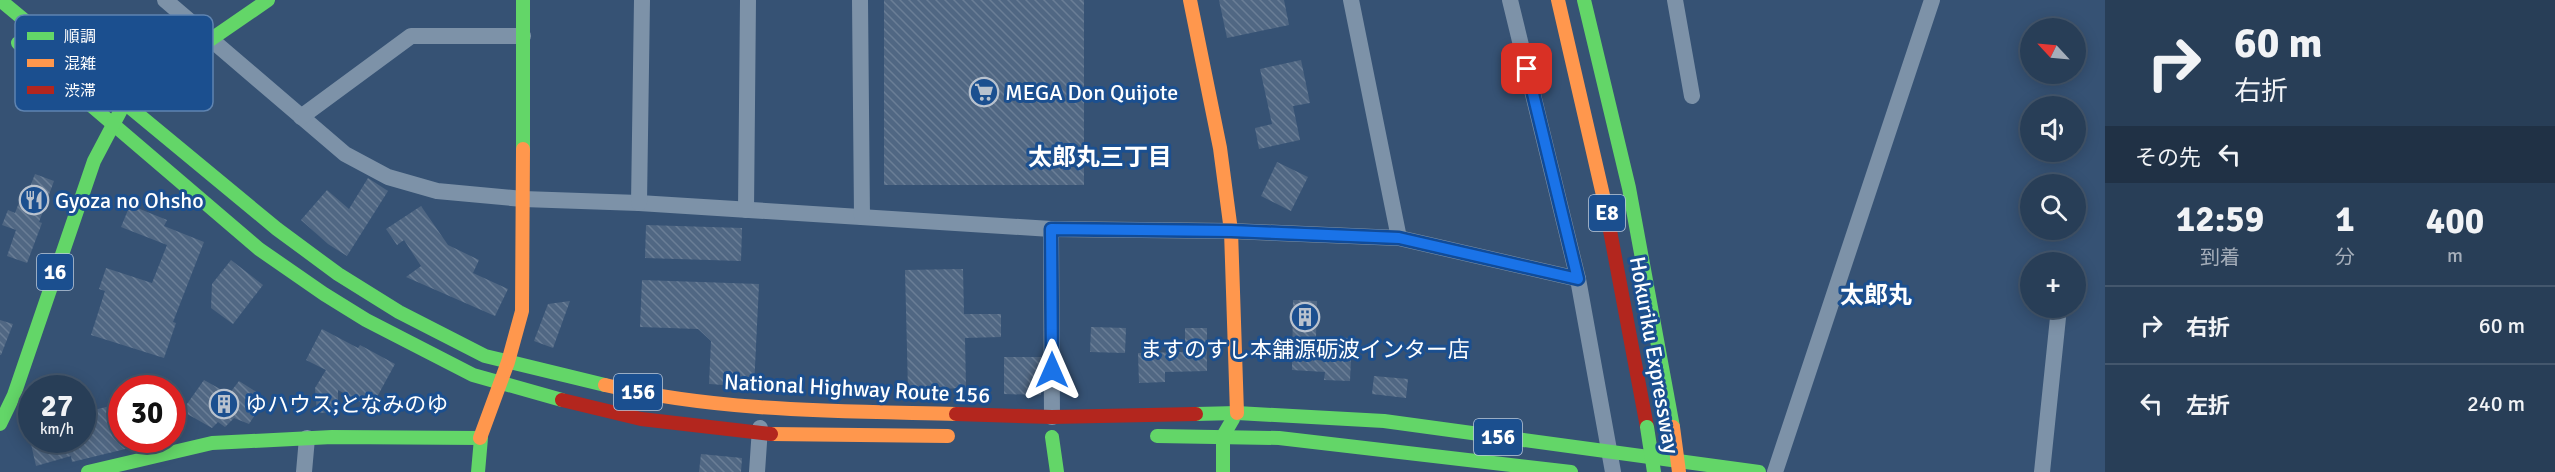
<!DOCTYPE html>
<html lang="ja">
<meta charset="utf-8">
<style>
body{margin:0;font-family:Signika,"Noto Sans JP",sans-serif;background:#344961;color:#f1f3f6;height:100vh;display:flex;flex-direction:column;font-size:22px;white-space:nowrap}
*{box-sizing:border-box;margin:0}
p{font-size:20px;color:#a5aeba}
.icon{flex:none;width:33px;height:33px;fill:none;stroke:currentColor;stroke-width:2;stroke-linecap:round;stroke-linejoin:round}
.map{position:relative;flex:1;overflow:hidden}
.side{display:flex;flex-direction:column;background:#283e57;width:450px}
.side>*{flex:none}
.top-card{background:#283e57;color:#f1f3f6;overflow:hidden}
.needle{width:39px;rotate:296deg}
.fabs{position:absolute;left:2020px;top:18px;display:grid;gap:12px}
.fabs a{display:grid;place-items:center;width:66px;height:66px;border-radius:50%;background:#283e57;box-shadow:0 3px 15px #0003,0 0 0 2px #44576d;font-size:30px}
.speed{position:absolute;left:18px;top:375px;display:flex;gap:12px;font-size:30px;font-weight:700;text-align:center}
.speed>*{display:grid;place-content:center;width:78px;height:78px;border-radius:50%;background:#283e57;box-shadow:0 3px 15px #0003,0 0 0 2px #44576d;line-height:1}
.speed small{font-size:15px;font-weight:400}
.speed .limit{border:9px solid #d22;background:#fff;color:#111}
.pin{position:absolute;display:grid;place-items:center;width:51px;height:51px;color:#fff;margin:-26px;border-radius:12px;box-shadow:0 3px 9px #0006}
.me{position:absolute;width:66px;margin:-33px;rotate:0deg;stroke-linejoin:round;filter:drop-shadow(0 0 4px #0008)}
.turn{display:flex;align-items:center;gap:21px;height:126px;padding:0 30px;font-size:27px}
.turn .icon{width:78px;height:78px;stroke-width:2.5}
.turn b{display:block;font-size:42px;line-height:51px}
.then{display:flex;align-items:center;height:57px;padding:0 30px;background:#0003;gap:12px;font-size:22px}
.eta{display:flex;justify-content:space-evenly;align-items:center;height:102px;text-align:center}
.eta b{font-size:36px;font-weight:700;line-height:42px}
ul{padding:0;list-style:none}
li{display:flex;align-items:center;gap:18px;height:78px;padding:0 30px;border-top:2px solid #44576d}
li div{flex:1}
li b{display:block;font-size:22px}
li em{font-style:normal}
main{display:flex;flex:1;min-height:0}
.map>svg:first-child{display:block}
.building{fill:url(#building-back-hatch)}
.lines{fill:none;stroke-linecap:round;stroke-linejoin:round}
.street{stroke:#7d92a8;stroke-width:16}
.fast{stroke:#63d668;stroke-width:14}
.slow{stroke:#ff974d;stroke-width:14}
.jam{stroke:#b3261e;stroke-width:14}
.fast-bridge{stroke:#63d668;stroke-width:14}
.slow-bridge{stroke:#ff974d;stroke-width:14}
.route-casing{stroke:#114b97;stroke-width:15}
.route{stroke:#1a73e8;stroke-width:10}
.labels{text-anchor:middle;stroke-width:6;stroke-linejoin:round;paint-order:stroke}
.shield{fill:#1b4f8f;stroke:#bbcadd;stroke-width:1.5}
.shield-label{font-size:21px;font-weight:bold;fill:#fff}
.poi-label{font-size:22px;fill:#fff;stroke:#1b4f8f;text-anchor:start}
.street-label{font-size:22px;fill:#fff;stroke:#1b4f8f}
.neighbourhood-label{font-size:24px;font-weight:bold;fill:#fff;stroke:#1b4f8f}
.key{fill:#1b4f8f;stroke:#5f84b1;stroke-width:1.5}
.key-label{font-size:16px;fill:#fff}
</style>
<main>
<div class="map">
<svg width="2105" height="472" viewBox="0 0 2105 472">
<defs>
<pattern id="building-back-hatch" width="6" height="6" patternUnits="userSpaceOnUse" patternTransform="scale(1.5)"><rect width="6" height="6" fill="#506783"/><path d="M-1 5l2 2M0 0l6 6M5-1l2 2" fill="none" stroke="#6a7e96"/></pattern>
</defs>
<rect width="100%" height="100%" fill="#365274"/>
<!-- building -->
<g class="building">
<rect x="884" y="0" width="200" height="185"/>
<polygon points="1219,0 1284,0 1289,25 1227,38"/>
<polygon points="1301,60 1310,103 1293,106 1300,140 1259,149 1255,128 1272,124 1260,69"/>
<polygon points="1277,162 1308,177 1291,211 1261,196"/>
<polygon points="35,174 54,181 39,222 42,223 27,263 7,256 16,230 2,225 8,210 15,213 23,192 28,192"/>
<polygon points="368,178 388,191 347,256 328,244 301,220 327,190 349,209"/>
<polygon points="130,205 167,220 164,226 204,242 173,322 176,323 164,358 91,335 105,291 99,289 106,268 152,283 167,245 121,227"/>
<polygon points="421,206 448,245 479,260 473,273 508,289 495,316 406,277 421,266 404,240 397,245 386,229"/>
<polygon points="646,225 742,228 741,261 645,258"/>
<polygon points="231,260 263,285 233,324 211,308 212,284"/>
<polygon points="963,269 964,314 1001,314 1001,337 965,338 966,388 908,390 905,270"/>
<polygon points="642,280 759,284 754,387 709,384 711,341 698,329 640,327"/>
<polygon points="1293,300 1317,301 1316,337 1352,338 1350,381 1324,380 1325,372 1292,370"/>
<polygon points="570,301 553,348 534,341 548,304"/>
<polygon points="0,320 13,324 1,355 0,355"/>
<polygon points="1091,327 1126,328 1125,353 1090,352"/>
<polygon points="1185,328 1207,328 1207,371 1165,372 1165,382 1139,383 1138,353 1185,352"/>
<polygon points="322,329 358,348 360,345 395,364 371,408 338,390 338,412 317,413 315,388 326,370 306,360"/>
<polygon points="1004,357 1041,357 1041,395 1004,394"/>
<polygon points="1374,376 1408,379 1406,398 1372,394"/>
<polygon points="204,380 229,394 239,381 266,398 249,424 234,418 225,427 218,422 212,428 182,411"/>
<polygon points="122,403 122,440 150,440 150,443 72,462 71,456 36,466 31,444 49,440 82,440 82,413"/>
<polygon points="701,454 742,458 741,472 699,472"/>
</g>
<g class="lines">
<!-- street -->
<g class="street">
<polyline points="165,0 345,154 388,177 437,191 523,199 639,203 1051,229 1231,231 1399,238 1578,279 1510,0"/>
<polyline points="860,0 862,217"/>
<polyline points="1351,0 1399,238"/>
<polyline points="1675,0 1692,96"/>
<polyline points="301,117 411,36 523,36"/>
<polyline points="639,203 642,0"/>
<polyline points="746,210 748,0"/>
<polyline points="1051,229 1052,417"/>
<polyline points="1578,279 1613,472"/>
<polyline points="304,472 307,438"/>
<polyline points="757,472 760,428"/>
<polyline points="1775,472 1932,0"/>
<polyline points="2042,472 2059,308"/>
</g>
<!-- fast -->
<g class="fast">
<polyline points="0,0 277,229 338,274 399,312 485,356 605,385"/>
<polyline points="1584,0 1629,188 1673,427"/>
<polyline points="18,43 259,249 324,294 366,320 473,375 562,400"/>
<polyline points="125,103 146,84 268,0"/>
<polyline points="523,149 523,0"/>
<polyline points="1196,414 1237,413 1384,421 1759,472"/>
<polyline points="0,424 14,395 94,161 123,106"/>
<polyline points="1157,436 1279,438 1571,472"/>
<polyline points="1052,437 1057,472"/>
<polyline points="88,472 212,443 332,437 480,438"/>
<polyline points="478,472 481,438"/>
<polyline points="1223,472 1223,436 1233,419"/>
</g>
<!-- slow -->
<g class="slow">
<polyline points="1190,0 1220,148 1231,231 1237,413"/>
<polyline points="1558,0 1605,204"/>
<path d="M605,385C722,412 837,411 956,414"/>
<polyline points="771,434 948,436"/>
<polyline points="480,438 508,362 522,311 523,149"/>
</g>
<!-- jam -->
<g class="jam">
<polyline points="1605,204 1647,427"/>
<polyline points="562,400 641,419 771,434"/>
<polyline points="956,414 1052,417 1196,414"/>
</g>
<!-- fast-bridge -->
<polyline class="fast-bridge" points="1647,427 1654,472"/>
<!-- slow-bridge -->
<polyline class="slow-bridge" points="1673,427 1679,472"/>
</g>
<g class="lines">
<!-- route casing -->
<g class="route-casing">
<polyline id="route" points="1052,370 1051,229 1231,231 1399,238 1578,279 1527,69"/>
</g>
<!-- route -->
<use href="#route" class="route"/>
</g>
<!-- icons -->
<defs>
<g id="supermarket-ring" transform="scale(1.5)"><circle r="9.5" fill="#1b4f8f" stroke="#b9c2ce" stroke-width="1.5"/><path d="M-6-5.5h2.5l.6 2H6L4.5 2H-2.5L-4.4-4H-6ZM-1.5 3.2a1.3 1.3 0 1 0 .1 0ZM3 3.2a1.3 1.3 0 1 0 .1 0Z" fill="#b9c2ce"/></g>
<g id="restaurant-ring" transform="scale(1.5)"><circle r="9.5" fill="#1b4f8f" stroke="#b9c2ce" stroke-width="1.5"/><path d="M-5-6h1v4h1v-4h1v4h1v-4h1v5L-1.5 .5V6h-2V.5L-5-1ZM5-6V6H3V1.5H1.5Q1.5-4 5-6Z" fill="#b9c2ce"/></g>
<g id="building-ring" transform="scale(1.5)"><circle r="9.5" fill="#1b4f8f" stroke="#b9c2ce" stroke-width="1.5"/><path d="M-4-6H4V6H1V3H-1V6H-4ZM-2.5-4.3h1.7v1.8h-1.7ZM.8-4.3h1.7v1.8H.8ZM-2.5-1h1.7V.8h-1.7ZM.8-1h1.7V.8H.8Z" fill="#b9c2ce"/></g>
</defs>
<g fill-rule="evenodd">
<use href="#supermarket-ring" x="984" y="92"/>
<use href="#restaurant-ring" x="34" y="200"/>
<use href="#building-ring" x="1305" y="317"/>
<use href="#building-ring" x="224" y="404"/>
</g>
<g class="labels">
<!-- shield labels -->
<g class="shield">
<rect x="1589" y="195" width="36" height="36" rx="4.5"/>
<rect x="37" y="254" width="36" height="36" rx="4.5"/>
<rect x="614" y="374" width="48" height="36" rx="4.5"/>
<rect x="1474" y="419" width="48" height="36" rx="4.5"/>
</g>
<g class="shield-label">
<text x="1607" y="220">E8</text>
<text x="55" y="279">16</text>
<text x="638" y="399">156</text>
<text x="1498" y="444">156</text>
</g>
<!-- poi labels -->
<g class="poi-label">
<text x="1005" y="100">MEGA Don Quijote</text>
<text x="55" y="208">Gyoza no Ohsho</text>
<text x="1305" y="357" text-anchor="middle">ますのすし本舗源砺波インター店</text>
<text x="245" y="412">ゆハウス;となみのゆ</text>
</g>
<!-- street labels -->
<g class="street-label">
<text transform="translate(1655 355) rotate(80)" y="8">Hokuriku Expressway</text>
<text transform="translate(857 388) rotate(3)" y="8">National Highway Route 156</text>
</g>
<!-- neighbourhood labels -->
<g class="neighbourhood-label">
<text x="1100" y="165">太郎丸三丁目</text>
<text x="1876" y="303">太郎丸</text>
</g>
</g>
<!-- legend -->
<rect x="15" y="15" width="198" height="96" rx="9" class="key"/>
<rect x="27" y="32" width="27" height="8" fill="#63d668"/>
<rect x="27" y="59" width="27" height="8" fill="#ff974d"/>
<rect x="27" y="86" width="27" height="8" fill="#b3261e"/>
<g class="key-label">
<text x="64" y="42">順調</text>
<text x="64" y="69">混雑</text>
<text x="64" y="96">渋滞</text>
</g>
</svg>
<div class="fabs">
<a><svg class="needle" viewBox="-14 -14 28 28"><path d="M0-13l5 13h-10z" fill="#e53935"/><path d="M0 13l5-13h-10z" fill="#a5aeba"/></svg></a>
<a><svg class="icon" aria-label="sound" viewBox="0 0 24 24"><path d="M4 9h4l5-4v14l-5-4H4zM17 9q2 3 0 6"/></svg></a>
<a><svg class="icon" aria-label="search" viewBox="0 0 24 24"><circle cx="10" cy="10" r="6"/><path d="M15 15l6 6"/></svg></a>
<a>+</a>
</div>
<div class="speed"><div>27<small>km/h</small></div><div class="limit">30</div></div>
<div class="pin" style="left:1527px;top:69px;background:#d93025"><svg class="icon" aria-label="arrive" viewBox="0 0 24 24"><path d="M6 21V4h12l-3 4 3 4H6"/></svg></div>
<svg class="me" style="left:1052px;top:370px" viewBox="-20 -20 40 40"><path d="M0-17L14 15 0 8-14 15z" fill="#1a73e8" stroke="#fff" stroke-width="4"/></svg>
</div>
<section class="side">
<div class="top-card">
<div class="turn"><svg class="icon" aria-label="right" viewBox="0 0 24 24"><path d="M7 20v-9h11M14 6l5 5-5 5"/></svg><div><b>60 m</b>右折</div></div>
<div class="then">その先<svg class="icon" aria-label="left" viewBox="0 0 24 24"><path d="M17 20v-9H6M10 6l-5 5 5 5"/></svg></div>
</div>
<div class="eta">
<div><b>12:59</b><p>到着</p></div>
<div><b>1</b><p>分</p></div>
<div><b>400</b><p>m</p></div>
</div>
<ul>
<li><svg class="icon" aria-label="right" viewBox="0 0 24 24"><path d="M7 20v-9h11M14 6l5 5-5 5"/></svg><div><b>右折</b></div><em>60 m</em></li>
<li><svg class="icon" aria-label="left" viewBox="0 0 24 24"><path d="M17 20v-9H6M10 6l-5 5 5 5"/></svg><div><b>左折</b></div><em>240 m</em></li>
</ul>
</section>
</main>
